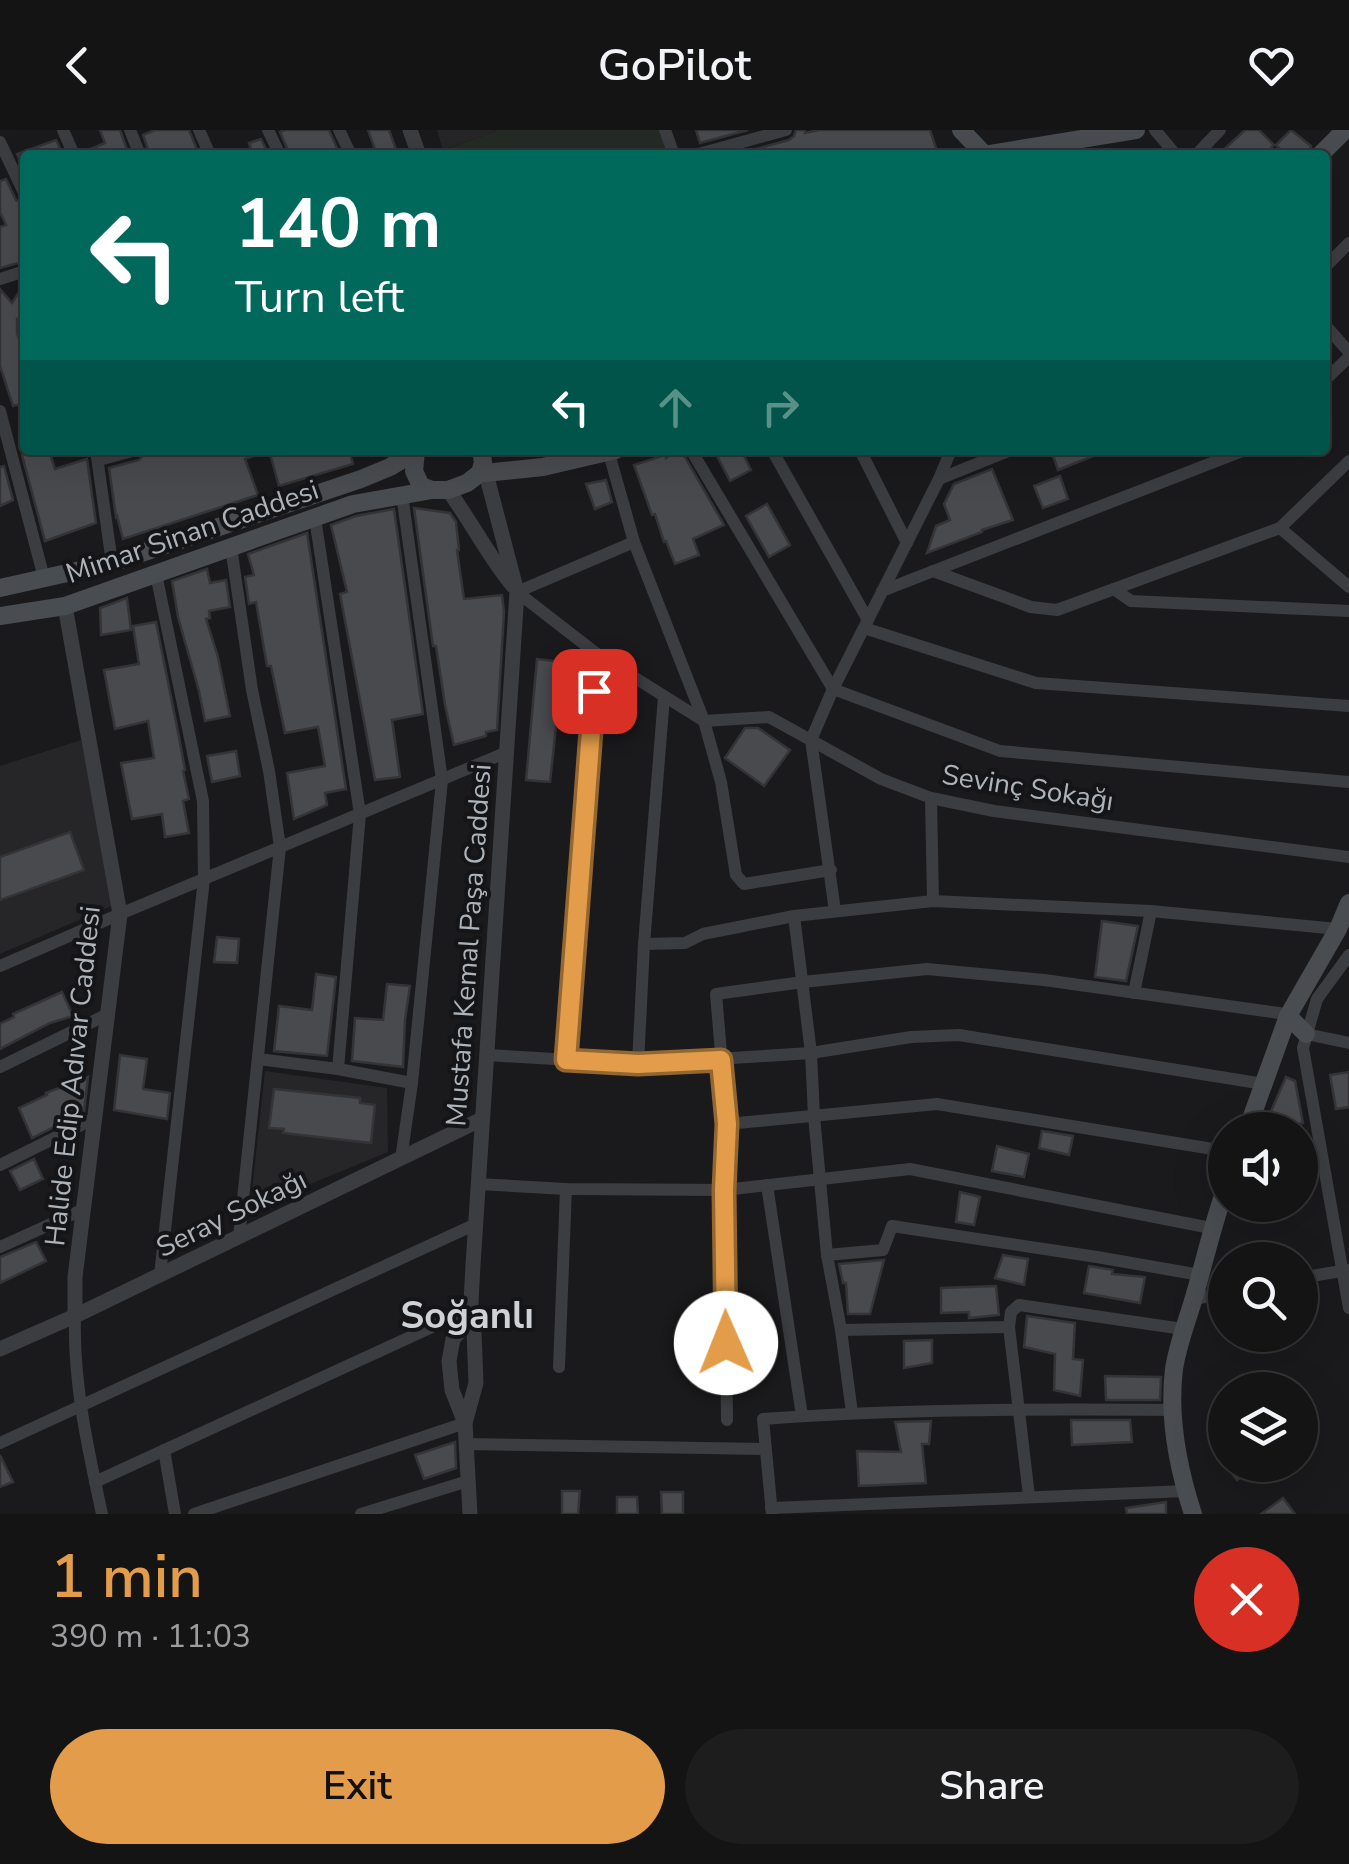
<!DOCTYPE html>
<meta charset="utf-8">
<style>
body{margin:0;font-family:"Nunito Sans",sans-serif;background:#1d1d1e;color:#f1f3f6;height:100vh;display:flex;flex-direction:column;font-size:38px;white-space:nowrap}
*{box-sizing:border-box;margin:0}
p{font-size:32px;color:#9d9ea0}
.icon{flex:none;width:55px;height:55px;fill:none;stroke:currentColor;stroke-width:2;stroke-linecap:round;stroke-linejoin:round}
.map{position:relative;height:1384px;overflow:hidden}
.panel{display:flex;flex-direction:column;background:#141415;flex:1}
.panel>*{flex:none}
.hud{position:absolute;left:20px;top:20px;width:1310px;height:305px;border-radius:10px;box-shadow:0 10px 40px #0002,0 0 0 2px #333334;background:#00695c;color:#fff;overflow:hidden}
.fabs{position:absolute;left:1208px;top:982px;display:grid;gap:20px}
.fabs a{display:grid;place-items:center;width:110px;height:110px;border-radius:50%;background:#141415;box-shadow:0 10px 40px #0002,0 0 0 2px #333334;font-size:50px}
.pin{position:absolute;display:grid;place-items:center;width:85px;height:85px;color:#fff;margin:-42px;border-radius:20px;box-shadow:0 5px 15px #0006}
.me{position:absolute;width:110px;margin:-55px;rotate:359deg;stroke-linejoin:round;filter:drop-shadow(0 0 8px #0008)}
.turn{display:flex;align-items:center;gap:35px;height:210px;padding:0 50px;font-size:45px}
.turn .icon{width:130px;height:130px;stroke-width:2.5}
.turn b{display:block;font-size:70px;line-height:85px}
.lanes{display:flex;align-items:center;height:95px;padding:0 50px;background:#0003;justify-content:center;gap:50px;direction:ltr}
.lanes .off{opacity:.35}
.round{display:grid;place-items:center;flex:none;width:105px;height:105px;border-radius:52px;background:#1d1d1e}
.headline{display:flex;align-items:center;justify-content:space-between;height:170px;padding:0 50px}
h1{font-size:60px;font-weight:600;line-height:75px;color:#e39d4a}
.button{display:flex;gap:20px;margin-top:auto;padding:20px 50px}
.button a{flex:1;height:115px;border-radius:60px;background:#e39d4a;color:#111;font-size:40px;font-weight:600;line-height:115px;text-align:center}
.button a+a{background:#1d1d1e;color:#f1f3f6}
header{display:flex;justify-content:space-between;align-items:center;height:130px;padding:0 50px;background:#141415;font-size:45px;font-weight:600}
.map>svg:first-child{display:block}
.built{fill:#262629}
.green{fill:#242b24}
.building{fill:#494a4e;stroke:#343437;stroke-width:2.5}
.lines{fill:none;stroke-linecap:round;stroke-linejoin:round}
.minor{stroke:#3b3d40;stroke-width:12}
.tertiary{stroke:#3b3d40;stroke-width:15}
.secondary{stroke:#494c50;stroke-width:18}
.route-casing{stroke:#946630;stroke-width:25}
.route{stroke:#e39d4a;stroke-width:18}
.labels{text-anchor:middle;stroke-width:8;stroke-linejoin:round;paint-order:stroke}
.street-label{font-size:28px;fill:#adb3ba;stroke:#151517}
.district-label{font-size:38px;font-weight:bold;fill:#ced1d6;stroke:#151517}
</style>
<header><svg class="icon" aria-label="back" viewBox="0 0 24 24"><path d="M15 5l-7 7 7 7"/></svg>GoPilot<svg class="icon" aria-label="heart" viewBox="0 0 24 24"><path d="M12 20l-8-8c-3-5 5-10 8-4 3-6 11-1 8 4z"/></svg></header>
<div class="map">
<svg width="1349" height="1384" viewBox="0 0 1349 1384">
<rect width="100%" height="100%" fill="#1a1a1c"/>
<!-- built -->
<g class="built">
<polygon points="437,0 499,0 443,20"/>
<polygon points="81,610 114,775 0,824 0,636"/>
<polygon points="265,941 387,958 388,1022 250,1079"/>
</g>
<!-- green -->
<polygon class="green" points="499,0 659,0 668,25 430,25"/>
<!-- building -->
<g class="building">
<polygon points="100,0 120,0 129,25 84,25 83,22 105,13"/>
<polygon points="155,0 189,0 198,22 191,25 150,25 143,5"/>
<polygon points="285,0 329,0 340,25 290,25 280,2"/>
<polygon points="368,0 389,0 398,25 377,25"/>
<polygon points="696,0 748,0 700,13"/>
<polygon points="796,0 805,0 805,3 819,0 930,0 937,21 925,25 733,25 789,10 794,6"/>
<polygon points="1245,0 1259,0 1274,15 1263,25 1218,25"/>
<polygon points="1291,0 1311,16 1308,25 1286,25 1276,15"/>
<polygon points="261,9 269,25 253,25 249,13"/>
<polygon points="56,10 63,25 25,25 25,42 17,24"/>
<polygon points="6,49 16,70 25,75 25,131 0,138 0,97 6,95 0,82 0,51"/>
<polygon points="25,153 25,185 17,189 17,203 25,226 25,273 13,276 0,236 0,159 12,173"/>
<polygon points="37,320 49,320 55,339 87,329 96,393 45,411 22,325"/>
<polygon points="157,320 264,320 265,322 245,329 258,365 123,409 117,386 116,387 109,338 139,330 145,323"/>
<polygon points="269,320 349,320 353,334 279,356"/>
<polygon points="679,320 681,320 724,395 693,409 699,425 675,434 666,411 664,412 655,384 652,385 634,335 665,325 666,328"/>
<polygon points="703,320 741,320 751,340 730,351 715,322 706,326"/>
<polygon points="1051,320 1106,320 1106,321 1058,340"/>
<polygon points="4,336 13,370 0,376 0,337"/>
<polygon points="992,339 1013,390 982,400 982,402 927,423 936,396 950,390 944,374 954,354"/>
<polygon points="1060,346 1068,369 1043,378 1034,356"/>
<polygon points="606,350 612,372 595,379 586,354"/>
<polygon points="767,374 790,415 769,427 746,386"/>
<polygon points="414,378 450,383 456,392 459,420 457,420 464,469 502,465 504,482 497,600 486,602 486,606 454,615 445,575 436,516 433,516"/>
<polygon points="394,379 423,584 392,590 400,647 375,650 340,464 347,462 331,395 356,386"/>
<polygon points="307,403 346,659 325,663 327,675 294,689 287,643 325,636 318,597 285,603 271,536 267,536 256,472 249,474 245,447 254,445 248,424"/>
<polygon points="207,439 210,453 226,450 230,477 209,481 210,488 206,489 218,527 230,586 205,591 199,561 178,487 172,451"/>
<polygon points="127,468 131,500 101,505 100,478"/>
<polygon points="156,492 179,607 185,640 183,641 189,669 183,671 189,703 165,707 162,684 132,689 121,633 154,628 148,591 115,599 104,540 139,534 133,496"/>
<polygon points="537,529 563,532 550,652 526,650"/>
<polygon points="745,598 758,598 790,620 764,656 725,628"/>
<polygon points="236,621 240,646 212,652 207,626"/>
<polygon points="70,702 84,740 0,770 0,727"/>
<polygon points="1102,791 1138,796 1126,851 1095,847"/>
<polygon points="217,807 239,809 237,833 214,832"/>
<polygon points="316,844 336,847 327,926 274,921 279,876 312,880"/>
<polygon points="387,854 410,856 405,890 403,937 352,931 355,888 383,890"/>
<polygon points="62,862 73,886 50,893 0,919 0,894 14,887 13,884"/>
<polygon points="120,925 147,929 143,959 170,963 167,989 114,980"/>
<polygon points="1349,942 1349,977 1336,979 1330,945"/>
<polygon points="88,947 84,982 32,1008 19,978 47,965 46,963"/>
<polygon points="1286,947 1295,951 1303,993 1268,1000 1265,995"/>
<polygon points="274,959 360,968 360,973 375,975 371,1013 283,1003 284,999 269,998"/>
<polygon points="1042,1001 1073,1006 1069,1025 1039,1018"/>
<polygon points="997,1016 1029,1024 1024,1047 992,1041"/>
<polygon points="34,1029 43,1049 20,1060 10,1041"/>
<polygon points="960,1062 980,1067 974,1095 956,1092"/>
<polygon points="36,1112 46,1131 0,1153 0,1127"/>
<polygon points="1003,1125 1028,1129 1024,1155 995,1148"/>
<polygon points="884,1130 870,1184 848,1184 846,1153 843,1153 839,1134"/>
<polygon points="1089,1136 1113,1140 1112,1144 1145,1147 1140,1173 1084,1163"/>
<polygon points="996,1156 999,1185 969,1188 969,1182 941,1183 941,1158"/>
<polygon points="1027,1186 1075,1193 1073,1229 1083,1230 1080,1266 1054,1260 1055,1224 1024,1217"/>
<polygon points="932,1210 932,1233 904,1238 904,1211"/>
<polygon points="1105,1246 1161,1247 1160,1270 1106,1270"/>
<polygon points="1071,1290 1130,1290 1132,1312 1072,1315"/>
<polygon points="931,1291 929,1314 922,1314 926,1353 859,1356 857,1321 901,1322 895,1292"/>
<polygon points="455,1312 456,1338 424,1349 415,1325"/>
<polygon points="0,1325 13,1352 0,1357"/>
<polygon points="1226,1335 1257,1335 1237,1350"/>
<polygon points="562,1361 580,1361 578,1384 562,1384"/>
<polygon points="661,1362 683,1362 683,1384 662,1384"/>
<polygon points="617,1367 637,1367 638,1384 617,1384"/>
<polygon points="1283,1368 1295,1384 1261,1384"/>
<polygon points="1166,1372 1166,1384 1127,1384 1126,1378"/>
</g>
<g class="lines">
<!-- minor -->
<g class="minor">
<polyline points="63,0 74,25"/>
<polyline points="130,0 140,25"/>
<polyline points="199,0 210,25"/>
<polyline points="268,0 280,25"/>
<polyline points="339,0 351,25"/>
<polyline points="665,0 674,25"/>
<polyline points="1155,0 1176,25"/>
<polyline points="0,12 25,65"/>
<polyline points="695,25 786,0"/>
<polyline points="1196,25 1220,0"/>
<polyline points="1325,137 1349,113"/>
<polyline points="0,149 25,141"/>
<polyline points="1325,195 1349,222"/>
<polyline points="1325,250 1349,227"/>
<polyline points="0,281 44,448"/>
<polyline points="96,320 112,433"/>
<polyline points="608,320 634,412 704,591 721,652 736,745 744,754 831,740"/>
<polyline points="691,320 833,559 1000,621 1349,652"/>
<polyline points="772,320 868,490"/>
<polyline points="860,320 907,413"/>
<polyline points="99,330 136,320"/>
<polyline points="939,349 1011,320"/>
<polyline points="315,388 360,684 338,939"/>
<polyline points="1280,398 1349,457"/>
<polyline points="634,412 517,462 597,524 704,591 769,587 881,649 931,668 994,681 1349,727"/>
<polyline points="231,417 252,560 269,641 280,717 239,1107"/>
<polyline points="933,441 1031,477 1057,480 1280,398 1349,331"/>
<polyline points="156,444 203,671 204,749 160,1145"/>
<polyline points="1114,459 1131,471 1349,481"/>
<polyline points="882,461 1245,320"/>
<polyline points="864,498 1036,553 1349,576"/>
<polyline points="811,610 833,559 939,349 951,320"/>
<polyline points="811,610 835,781"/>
<polyline points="931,668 933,771"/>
<polyline points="794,786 811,923 814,986 827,1125 841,1200 852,1283"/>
<polyline points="644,814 685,813 703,804 794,786 933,771 1151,781 1338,799"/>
<polyline points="1349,825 1317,869 1303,918 1349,1178"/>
<polyline points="0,836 120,784 505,623"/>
<polyline points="1134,863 1151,781"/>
<polyline points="1306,904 1349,913"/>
<polyline points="487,925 638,934 811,923 911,907 959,905 1264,954"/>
<polyline points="258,929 338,939 412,953"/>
<polyline points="566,930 597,524"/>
<polyline points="638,934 644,814 664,567"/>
<polyline points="0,937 108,884"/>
<polyline points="727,994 937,974 1225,1021"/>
<polyline points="401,1029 412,953 442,650 402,365"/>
<polyline points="0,1035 95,988"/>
<polyline points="478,1054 566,1059 724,1060 910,1039 1211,1098"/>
<polyline points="767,1055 802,1286"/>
<polyline points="0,1117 84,1079"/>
<polyline points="827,1125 883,1120 892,1096 1097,1127 1200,1145"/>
<polyline points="1300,1148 1347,1140"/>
<polyline points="1194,1169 1225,1163"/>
<path d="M75,1186C73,1253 88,1319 102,1384"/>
<polyline points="841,1200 1009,1197"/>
<polyline points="559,1237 566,1059"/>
<polyline points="727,1290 724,1060 727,994 716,864 803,852 927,839 1044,850 1279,883 1288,886"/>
<polyline points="0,1313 476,1094"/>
<polyline points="467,1314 766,1319"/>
<polyline points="164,1320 175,1384"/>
<polyline points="95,1352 471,1179"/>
<polyline points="1029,1366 1009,1197 1011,1182 1019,1175 1183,1199"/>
<polyline points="771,1378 1186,1361"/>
<polyline points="194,1384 465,1293"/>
<polyline points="361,1384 468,1351"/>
<path d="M772,1384L763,1289C899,1279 1035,1279 1172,1280"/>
</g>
<!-- tertiary -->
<g class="tertiary">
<polyline points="410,0 419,25"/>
<path d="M448,360C471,391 488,426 513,456"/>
<polyline points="65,476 120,784 75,1147 75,1186"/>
<polyline points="0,1219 75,1186 482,989"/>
<polyline points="465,1293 476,1253 474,1202 470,1190 473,1135 517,462 484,336"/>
<polyline points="470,1384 465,1293 452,1260 449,1231 453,1209 470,1190"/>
</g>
<!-- secondary -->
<g class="secondary">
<polyline points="961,0 985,25"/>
<polyline points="984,25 1136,0"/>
<polyline points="1320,25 1345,0"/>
<polyline points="416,321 414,341 421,356 432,360"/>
<polyline points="485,343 543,337 616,320"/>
<polyline points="0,458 112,433 361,349 390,337 418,320"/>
<polyline points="0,486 65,476 353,374 432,360 448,360 467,353 480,343 483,332 481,320"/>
<polyline points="1288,886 1306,904"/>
<polyline points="1247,1000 1288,886 1338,799 1349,773"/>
<path d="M1193,1384C1178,1338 1168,1288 1174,1239C1178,1213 1188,1189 1195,1164C1205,1129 1213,1094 1225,1060"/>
</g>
</g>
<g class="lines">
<!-- route casing -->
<g class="route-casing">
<polyline id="route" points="594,561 566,930 638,934 721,930 727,994 724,1060 726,1213"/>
</g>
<!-- route -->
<use href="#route" class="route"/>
</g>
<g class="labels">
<!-- street labels -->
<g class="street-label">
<text transform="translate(192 401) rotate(-19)" y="10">Mimar Sinan Caddesi</text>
<text transform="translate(1028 657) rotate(9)" y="10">Sevinç Sokağı</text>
<text transform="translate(468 815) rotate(-86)" y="10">Mustafa Kemal Paşa Caddesi</text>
<text transform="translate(72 946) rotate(-84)" y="10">Halide Edip Adıvar Caddesi</text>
<text transform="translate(231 1083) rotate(-26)" y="10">Seray Sokağı</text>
</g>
<!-- district labels -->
<g class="district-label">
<text x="467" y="1198">Soğanlı</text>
</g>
</g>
</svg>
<div class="fabs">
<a><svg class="icon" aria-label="sound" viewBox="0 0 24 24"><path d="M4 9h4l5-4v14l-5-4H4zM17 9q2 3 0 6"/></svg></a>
<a><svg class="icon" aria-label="search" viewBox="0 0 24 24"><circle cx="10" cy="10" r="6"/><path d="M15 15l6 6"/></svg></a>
<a><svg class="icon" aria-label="layers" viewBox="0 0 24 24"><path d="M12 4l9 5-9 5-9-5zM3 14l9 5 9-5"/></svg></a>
</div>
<div class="pin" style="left:594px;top:561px;background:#d93025"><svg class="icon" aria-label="arrive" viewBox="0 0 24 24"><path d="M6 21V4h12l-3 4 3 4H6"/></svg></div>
<svg class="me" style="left:726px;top:1213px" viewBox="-20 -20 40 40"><circle r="19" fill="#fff"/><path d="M0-13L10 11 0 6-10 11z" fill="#e39d4a"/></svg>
<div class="hud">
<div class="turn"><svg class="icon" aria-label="left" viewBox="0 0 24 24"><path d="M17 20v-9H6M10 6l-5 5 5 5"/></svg><div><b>140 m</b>Turn left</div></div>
<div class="lanes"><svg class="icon" aria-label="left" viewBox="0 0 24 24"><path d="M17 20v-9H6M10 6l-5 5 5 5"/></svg><svg class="icon off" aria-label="ahead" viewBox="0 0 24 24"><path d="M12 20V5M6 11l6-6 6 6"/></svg><svg class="icon off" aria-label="right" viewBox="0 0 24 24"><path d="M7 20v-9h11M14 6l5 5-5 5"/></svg></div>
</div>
</div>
<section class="panel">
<div class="headline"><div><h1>1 min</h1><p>390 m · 11:03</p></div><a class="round" style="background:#d93025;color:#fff"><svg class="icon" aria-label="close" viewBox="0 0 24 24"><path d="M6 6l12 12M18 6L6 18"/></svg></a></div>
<div class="button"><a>Exit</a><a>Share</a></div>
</section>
